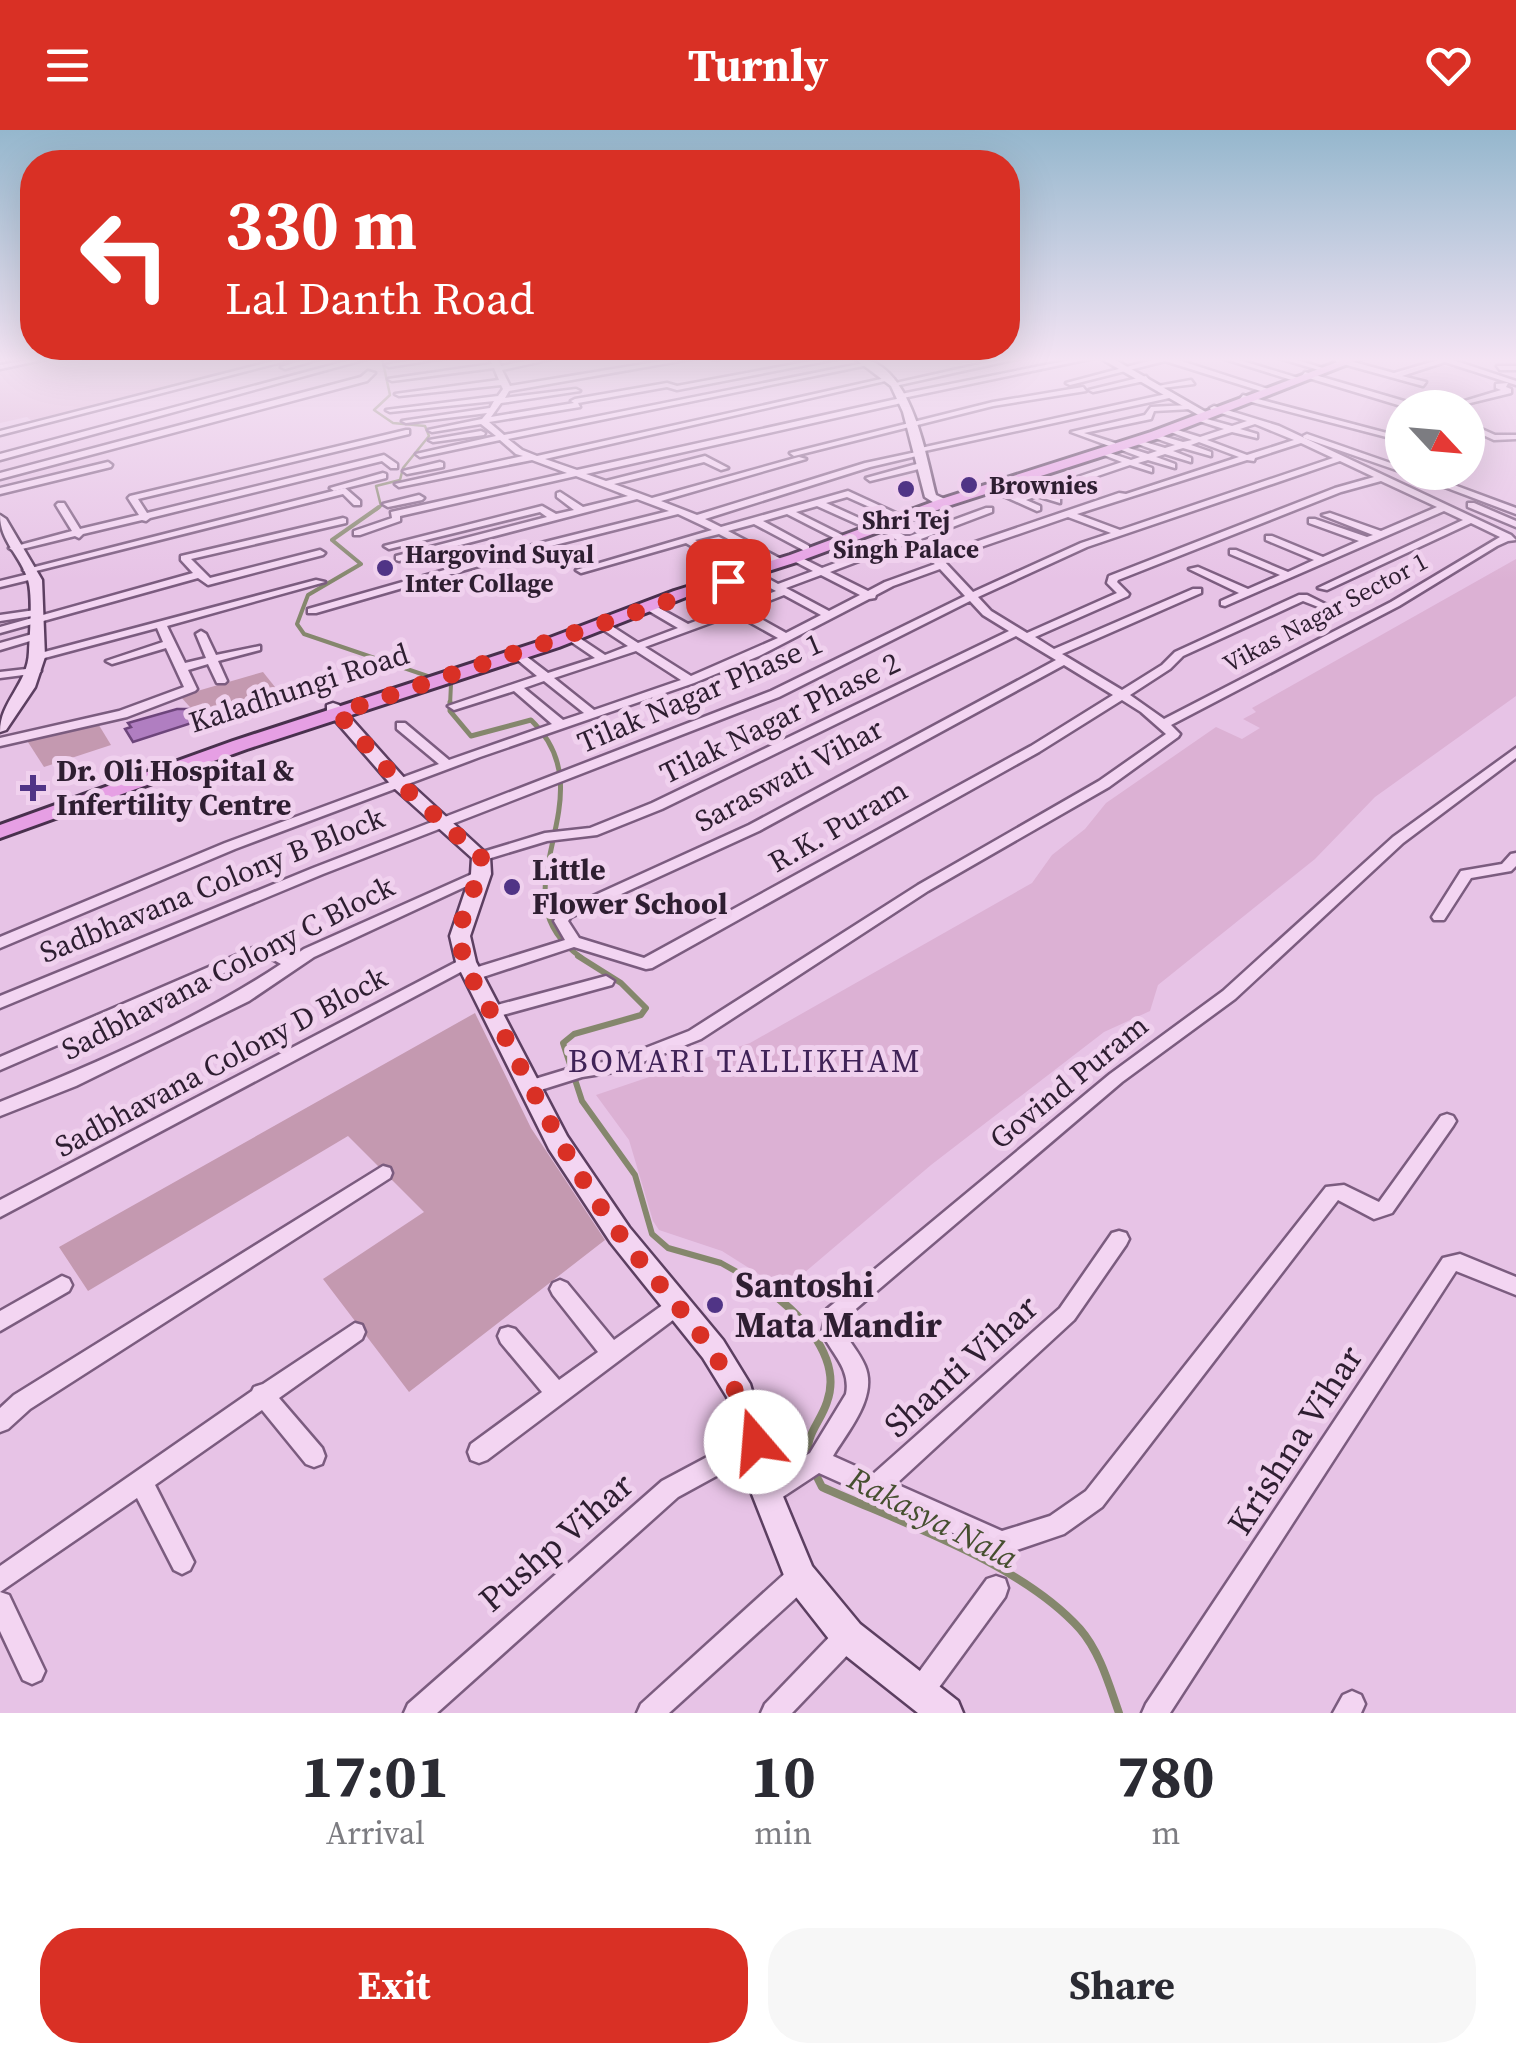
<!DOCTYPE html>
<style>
body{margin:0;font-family:"Source Serif 4",serif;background:#f7f7f7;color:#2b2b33;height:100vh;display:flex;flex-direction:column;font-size:38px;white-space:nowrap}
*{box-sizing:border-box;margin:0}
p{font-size:32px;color:#7c7c81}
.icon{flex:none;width:55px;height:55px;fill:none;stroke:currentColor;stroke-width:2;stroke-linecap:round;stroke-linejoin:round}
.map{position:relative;height:1583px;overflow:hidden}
.sheet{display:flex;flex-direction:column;background:#fff;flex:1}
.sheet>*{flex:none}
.top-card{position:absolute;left:20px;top:20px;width:1000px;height:210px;border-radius:40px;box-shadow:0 10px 40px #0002;background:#d93025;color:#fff;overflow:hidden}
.needle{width:65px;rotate:116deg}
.tools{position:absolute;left:1385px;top:260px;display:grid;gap:20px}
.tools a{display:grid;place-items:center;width:100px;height:100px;border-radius:50%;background:#fff;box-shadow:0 10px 40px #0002;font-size:50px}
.pin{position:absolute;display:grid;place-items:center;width:85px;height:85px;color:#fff;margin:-42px;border-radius:20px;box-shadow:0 5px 15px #0006}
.me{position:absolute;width:110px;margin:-55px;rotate:342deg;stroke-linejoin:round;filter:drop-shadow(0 0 8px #0008)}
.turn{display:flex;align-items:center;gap:35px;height:210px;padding:0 40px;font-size:45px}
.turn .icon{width:130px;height:130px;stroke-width:2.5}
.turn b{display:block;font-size:70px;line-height:85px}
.eta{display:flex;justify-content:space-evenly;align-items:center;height:170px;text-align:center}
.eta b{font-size:60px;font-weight:700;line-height:70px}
.action{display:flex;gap:20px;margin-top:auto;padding:20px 40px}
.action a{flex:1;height:115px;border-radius:40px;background:#d93025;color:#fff;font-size:40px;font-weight:700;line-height:115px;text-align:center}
.action a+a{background:#f7f7f7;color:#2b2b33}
header{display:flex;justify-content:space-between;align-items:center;height:130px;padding:0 40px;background:#d93025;color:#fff;font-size:45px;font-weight:700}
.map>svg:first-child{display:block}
.farmland{fill:#dcb1d4}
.green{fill:#c499b0}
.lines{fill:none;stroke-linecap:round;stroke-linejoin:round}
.stream-far4{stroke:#85876d;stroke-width:2.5}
.stream-far3{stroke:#85876d;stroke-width:4}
.stream-far2{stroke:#85876d;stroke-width:5}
.stream-far1{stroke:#85876d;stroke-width:6}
.stream{stroke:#85876d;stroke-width:8}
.building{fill:#b07ec1;stroke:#6d457b;stroke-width:2.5}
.street-casing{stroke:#7b5c7f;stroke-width:5}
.secondary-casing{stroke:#5c3f61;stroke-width:5}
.primary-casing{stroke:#48304d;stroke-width:6}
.street{fill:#f3d5f2;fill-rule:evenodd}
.secondary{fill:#f3d5f2;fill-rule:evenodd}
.primary{fill:#e69fe4;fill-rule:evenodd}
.route{stroke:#d93025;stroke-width:18;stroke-dasharray:0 32.4}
.poi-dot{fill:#503486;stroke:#f0d1ee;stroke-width:4}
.labels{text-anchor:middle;stroke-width:10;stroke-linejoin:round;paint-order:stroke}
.far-poi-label{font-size:25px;font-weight:bold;fill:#2e1e31;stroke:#f0d1ee;text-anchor:start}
.far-street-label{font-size:25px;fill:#2e1e31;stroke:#f0d1ee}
.street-label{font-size:30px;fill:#2e1e31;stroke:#f0d1ee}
.poi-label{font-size:30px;font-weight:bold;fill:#2e1e31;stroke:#f0d1ee;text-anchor:start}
.neighbourhood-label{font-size:32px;letter-spacing:2.5px;fill:#402358;stroke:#f0d1ee}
.water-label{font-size:32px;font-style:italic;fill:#464f2f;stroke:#f0d1ee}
.near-poi-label{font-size:35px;font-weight:bold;fill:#2e1e31;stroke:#f0d1ee;text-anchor:start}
.near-street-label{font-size:35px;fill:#2e1e31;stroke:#f0d1ee}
</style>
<header><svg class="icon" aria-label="menu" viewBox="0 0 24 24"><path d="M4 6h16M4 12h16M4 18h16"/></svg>Turnly<svg class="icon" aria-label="heart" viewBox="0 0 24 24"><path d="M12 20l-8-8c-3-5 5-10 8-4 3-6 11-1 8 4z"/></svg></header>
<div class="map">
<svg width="1516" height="1583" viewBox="0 0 1516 1583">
<rect width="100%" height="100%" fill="#e7c3e6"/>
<!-- farmland -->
<g class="farmland">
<polygon points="54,228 289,228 34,293 27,287 0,293 0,239"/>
<polygon points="1516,429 1516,566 1375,667 1315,729 1158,855 1150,881 1104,902 931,1035 784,1160 722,1121 659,1100 653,1091 629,1010 596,965 750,913 1032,753 1052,725 1085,699 1106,673 1216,597 1242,609 1260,598 1243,589 1256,582 1252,578"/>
</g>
<!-- green -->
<g class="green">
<polygon points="263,542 279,562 198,586 180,566"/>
<polygon points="97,592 111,615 44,637 26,609"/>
<polygon points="475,883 531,998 605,1110 409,1262 323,1149 424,1082 348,1006 88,1161 59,1117"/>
</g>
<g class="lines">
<!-- stream-far4 -->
<polyline class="stream-far4" points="376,380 381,376 376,356 400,350 403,338 429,306 425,296 393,293 374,280 390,265 382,228"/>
<!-- stream-far3 -->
<polyline class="stream-far3" points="379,377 332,410 361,434 308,465 297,494 304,504 451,554 450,575"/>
<!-- stream-far2 -->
<path class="stream-far2" d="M450,572V581L471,606L531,590C613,669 488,765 582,828"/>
<!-- stream-far1 -->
<polyline class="stream-far1" points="578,826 621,853 646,878 641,885 574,904 563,913 582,971 635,1045 652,1104 668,1118 721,1133 764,1157"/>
<!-- stream -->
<g class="stream">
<path d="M760,1155C795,1178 844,1225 827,1272C820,1294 803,1306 809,1331"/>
<path d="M814,1341L822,1357C902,1393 1021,1433 1080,1499C1100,1522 1109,1555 1119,1583"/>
</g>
</g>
<!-- building -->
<polygon class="building" points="177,579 191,579 201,590 133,612 125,599 131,597 128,593"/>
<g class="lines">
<!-- street casing -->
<g class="street-casing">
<g id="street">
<polygon points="36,228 51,228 0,239 0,235"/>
<polygon points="285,228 297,228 0,305 0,301"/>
<polygon points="311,228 323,228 285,239 281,237"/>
<polygon points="358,228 370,228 0,330 0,324"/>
<polygon points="426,228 446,228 389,237 385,235"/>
<path d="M489,228H497L501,236L541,228H556L502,240L510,256L680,228H697L509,261L505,268L576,259L580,261L501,273L491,287L574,273L571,271L575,269L667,253L677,256L827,228H842L677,260L667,257L578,273L580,277L489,292L504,305L869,232L873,234L508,309L522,320L537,326L890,247L894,249L545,329L577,340L901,268L897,266L901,264L1080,228H1094L903,268L906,272L586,344L606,351L705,326L728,338L721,340L704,332L614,354L652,368L799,327L806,329L661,371L697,385L865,333L921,321L925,324L870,337L705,389L721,397L848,361L900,385L892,387L847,367L826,373L870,393L878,391L907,407L986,378H992V382L913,412L937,425L1119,363L1126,364L1239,327L1199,312L1191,315L1211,322V326L1183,318L1173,321L1191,328V332L1165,324L1156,327L1175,334V338L1148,330L1138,333L1152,338V342L1130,335L1065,357L1075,361V365L1056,360L1046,363L1060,369V373L1037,366L1026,370L1040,376V380L1037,381L986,358L993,356L1018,367L1029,363L1006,354V350C1022,350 1032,362 1048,357L1026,348V344L1057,354L1122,332L1101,324V320L1131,330L1140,327L1119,319V315L1148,324L1157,321L1135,313V309L1165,318L1175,315L1152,307V303L1183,312L1192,310L1168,301V297L1200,307L1224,299L1196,290V286L1232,296L1247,291L1211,280L1210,278L1214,276L1279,296L1511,405L1516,410L1508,411L1497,416L1399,476L1171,595L1180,604L1178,607L1109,657L928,761L701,909L620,941L582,947L531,963L525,962L522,957L525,952L581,935L612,931L689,901L918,755L1099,651L1166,604L1141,582L1122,570L1039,622L652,838L646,839L574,817L477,849H465L463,845L465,841L565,810L554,791L560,781L749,695L1056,530L1016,506L662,679L597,705L547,711L481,731L474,727L476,724L545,703L590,698L652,673L1009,501L983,485L970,471L779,567L323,744L0,878V866L313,738L771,561L965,466L940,439L893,456L876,465L875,468L869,469L759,526L694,553L480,627L235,719L0,818V807L225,713L439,634L397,599V593H405L449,630L552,594L514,561L454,580L448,576L537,546L514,527V523H522L548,543L595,528L567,509V505H575L605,525L628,516L599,497V493H607L638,513L678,498L644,478V474H652L688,494L727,479L693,460V456H701L737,476L776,461L746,445V441H754L778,454L813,441L792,430V426H798L822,438L897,410L874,396L866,398L817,376L796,382L842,405V409H836L787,384L763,391L809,416V420H803L754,394L728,401L785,431V435H777L719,404L695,410L744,438V442H736L686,413L581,443L576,440L712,400L678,384L531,421L316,483H308V479L525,417L669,381L637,369L399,431L396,430V426L547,387L540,382L389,419L384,416L542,376L556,384L574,380L557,367V363L560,362L583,377L628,366L576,346L400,386V391L360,405H354V401L392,388L391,382L567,343L532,330L399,357L395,354L523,326L516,324L500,310L420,327L416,324L496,306L481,294L432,302L428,300L482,289L487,283L406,293L402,291L490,278L494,271L390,282L386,280L498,266L503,259L501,255L399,266L395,264L499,250L494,238L392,251L388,249L492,234ZM1255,294L1294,310L1247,325L1207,310L1232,302L1257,308V304L1240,299ZM1301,313L1333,328L1120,400L1077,384L1247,330L1254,331L1255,328ZM1340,331L1374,347L1335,358L1109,446L1107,453L1117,463L1027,503L991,481L978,467L1087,417ZM1381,351L1437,377L1381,401L1330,383L1322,385L1373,405L1367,407L1315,389H1309V393L1359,411L1323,427L1272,406H1266V410L1314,430L1288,442L1236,420H1230V424L1280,445L1248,459L1198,437L1189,439L1239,463L1221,471V475L1225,476L1444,381L1463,390L1318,458L1327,460L1471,393L1500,407L1391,472L1164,589L1130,565L1170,539L1183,526L1303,471L1326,480L1331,477L1307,465H1299L1175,522L1162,535L1122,560L1062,524L1201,463V459H1193L1054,519L1035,507L1128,466L1129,464L1117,452L1118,450L1341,362ZM1068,387L1111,403L1081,413L973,462L943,430ZM904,414L935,434L885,452L868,461L830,442ZM821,445L860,465L829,481L786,458ZM784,465L821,485L786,503L745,480ZM735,484L778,508L691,546L645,517ZM636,521L681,550L594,580L554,548ZM1064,535L1113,565L1031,616L644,828L579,808L568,791L571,787L759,701ZM544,551L584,583L563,590L524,558Z"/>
<polygon points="708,228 721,228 717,230"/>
<polygon points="1007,228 1021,228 895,256 891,254"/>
<polygon points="1160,228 1172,228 1274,261 1267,263 1165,231 1070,255 1066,253"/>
<polygon points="1222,228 1233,228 1305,250 1298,252"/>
<polygon points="1279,228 1291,228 1326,239 1322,241"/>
<polygon points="1339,228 1394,243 1438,230 1436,228 1447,228 1516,251 1516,255 1445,232 1402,246 1426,252 1423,256 1336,232 1336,228"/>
<polygon points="1497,236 1516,236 1516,240 1500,240"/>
<polygon points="368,241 375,243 367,251 0,349 0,343 361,247"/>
<polygon points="1305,242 1421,276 1422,278 1408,278 1302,246"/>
<polygon points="1146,246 1149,250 1093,262 1089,260"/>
<polygon points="1191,250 1194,254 1162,258 1158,256"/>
<polygon points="1508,253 1506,257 1511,259 1511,263 1462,275 1458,273 1501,260 1496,258 1496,254"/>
<polygon points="1083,257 1086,261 993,276 794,326 790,323 993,272"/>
<polygon points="1171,263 1174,267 920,322 916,319"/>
<polygon points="1243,265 1402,307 1402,311 1240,269"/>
<polygon points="1189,275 1192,279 1154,281 1151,289 1084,303 1115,313 1116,315 1112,317 1071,302 1145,285 1151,277"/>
<polygon points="1468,293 1495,305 1516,305 1516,309 1494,310 1468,298"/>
<polygon points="406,300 409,300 409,304 138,369 147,383 384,325 397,334 397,338 391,338 382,331 150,388 146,391 142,390 83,404 79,408 75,406 14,421 9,418 72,401 56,375 58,373 64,373 80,399 139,385 128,368 130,366"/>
<polygon points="481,301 485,303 484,305 433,312 429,310"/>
<polygon points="1307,304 1402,337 1402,342 1304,308 1303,306"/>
<polygon points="108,332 112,335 111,337 0,364 0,358"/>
<polygon points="440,332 443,333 443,337 407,344 403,341"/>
<polygon points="924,332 928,335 927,337 870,351 866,348"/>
<polygon points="1405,342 1419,342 1516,378 1516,384"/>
<polygon points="383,343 386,344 386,348 334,361 330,358"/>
<polygon points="345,358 360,371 360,375 354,375 343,364 28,443 23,440"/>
<polygon points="419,365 424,368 422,370 388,377 383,374"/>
<polygon points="1468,373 1474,373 1516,391 1516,397 1468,377"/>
<polygon points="343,388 346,389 346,393 191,429 210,448 320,420 325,423 323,425 208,455 198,448 0,503 0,497 193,443 181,430 181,426"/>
<polygon points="33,443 38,446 37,448 0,457 0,451"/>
<polygon points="316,450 325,452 167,496 185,533 206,528 196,504 201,501 206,504 216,525 260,516 260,520 218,531 227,551 225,553 217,553 208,534 188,540 197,559 195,561 127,587 0,616 0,608 119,581 184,557 166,518 112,534 106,531 163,512 157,498 37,530 31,527 33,525"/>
<polygon points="35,480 39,481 39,485 0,491 0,485"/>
<polygon points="36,503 40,504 40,508 0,520 0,513"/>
<polygon points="35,538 41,541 39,543 0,548 0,542"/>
<path d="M1516,618V628L1403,713L1235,869L1122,952L844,1189L843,1201C850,1212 860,1224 865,1236C878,1267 848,1301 833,1326L873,1344L1060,1178L1112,1103L1119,1101L1126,1103L1129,1109L1126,1115L1074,1190L896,1354L1002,1401L1050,1386L1086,1361L1326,1057L1344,1055L1379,1072L1441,986L1447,984L1453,986L1456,991L1453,996L1392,1083L1374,1089L1338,1070L1102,1377L1064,1404L1002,1425L819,1343L775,1372L767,1375L759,1372L755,1364L759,1356L810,1323L846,1264C851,1239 832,1224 822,1203L827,1179L1110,944L1223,861L1393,707Z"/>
<polygon points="1516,723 1516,736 1511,741 1471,748 1444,790 1434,790 1432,787 1461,741 1502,734 1511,724"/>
<path d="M481,740L486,741L488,744L486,747L314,827L249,871L76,956L0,986V972C95,934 197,890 281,834L265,825L0,940V927L260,815H270L292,827L304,819Z"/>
<polygon points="466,827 474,832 472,836 0,1087 0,1070"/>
<polygon points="606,846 614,851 612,855 492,888 486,886 484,882 486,878"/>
<polygon points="383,1036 390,1038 392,1043 390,1048 30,1279 8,1299 0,1302 0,1278 14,1265"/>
<polygon points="1460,1124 1516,1147 1516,1165 1456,1141 1170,1583 1142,1583 1146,1574 1443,1128"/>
<polygon points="62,1146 69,1149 72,1155 69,1161 0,1201 0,1181"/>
<polygon points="560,1150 567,1153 614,1210 671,1169 678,1166 685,1169 688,1175 685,1181 487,1330 479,1333 471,1330 468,1322 471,1314 542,1262 501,1213 498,1206 501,1199 508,1197 515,1199 559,1250 598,1222 553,1165 550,1159 553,1153"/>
<polygon points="355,1193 362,1195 365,1202 362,1209 279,1268 322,1318 325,1326 322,1334 314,1337 306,1334 262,1280 155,1355 194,1432 190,1440 182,1444 174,1440 137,1368 0,1462 9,1465 45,1541 41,1550 32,1554 23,1550 0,1501 0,1436 252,1261 254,1257 263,1254"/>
<polygon points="756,1301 764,1304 767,1312 764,1320 678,1367 437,1583 404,1583 408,1574 662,1351"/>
<polygon points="800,1435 809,1438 812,1447 809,1456 669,1583 637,1583 641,1574 791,1438"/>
<polygon points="996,1446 1005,1449 1008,1458 1005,1467 929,1571 920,1575 911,1571 907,1562 911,1553 987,1449"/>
<polygon points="848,1493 857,1497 861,1506 857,1515 792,1583 761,1583 765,1574 839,1497"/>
<polygon points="1352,1561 1361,1565 1365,1574 1361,1583 1333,1583 1343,1565"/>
</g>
</g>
<!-- secondary casing -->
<g class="secondary-casing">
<g id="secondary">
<path d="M854,228C911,228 925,323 936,365L947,370V376H939L925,367L903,282L891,256Z"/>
<polygon points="1100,228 1112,228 1211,285 1202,287"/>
<path d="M0,385L6,389L42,450L45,527L35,557L6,600L0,602C0,571 28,554 29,522C30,503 33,466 28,450C21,426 0,412 0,385Z"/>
<polygon points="333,573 339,575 406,650 490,727 491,744 470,806 476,832 567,1006 629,1097 723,1210 750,1254 782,1364 812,1436 860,1494 958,1571 963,1583 918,1583 836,1518 789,1458 752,1364 727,1267 703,1228 611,1113 549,1019 456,832 450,806 471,744 472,728 394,658 327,581 327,575"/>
</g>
</g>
<!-- primary casing -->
<g class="primary-casing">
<polygon id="primary" points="1348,228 1363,228 1159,308 948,376 800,431 686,467 559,517 247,619 0,708 0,695 233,611 547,509 674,461 790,425 938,370 1151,302"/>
</g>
<!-- street -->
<use href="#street" class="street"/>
<!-- secondary -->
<use href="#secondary" class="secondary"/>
<!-- primary -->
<use href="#primary" class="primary"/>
</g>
<!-- sky -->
<linearGradient id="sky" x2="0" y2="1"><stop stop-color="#95b7cd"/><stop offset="0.51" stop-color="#f4e4f4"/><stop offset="1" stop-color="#f4e4f4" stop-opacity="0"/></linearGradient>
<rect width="1516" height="450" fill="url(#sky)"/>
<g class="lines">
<!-- route -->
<path class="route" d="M728,451L338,583L400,654L481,727C481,755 459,781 460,808C462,842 489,875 504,905C539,973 573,1041 619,1103C676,1180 725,1217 756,1312"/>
</g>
<!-- markers -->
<g class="poi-dot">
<circle cx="969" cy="355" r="10"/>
<circle cx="906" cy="359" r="10"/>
<circle cx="385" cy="438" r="10"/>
<path d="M28 643h10v10h10v10h-10v10h-10v-10h-10v-10h10z"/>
<circle cx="512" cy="757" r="10"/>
<circle cx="715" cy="1175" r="10"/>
</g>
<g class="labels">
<!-- far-poi labels -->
<g class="far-poi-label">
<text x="989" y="364">Brownies</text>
<text x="906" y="399" text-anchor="middle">Shri Tej<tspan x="906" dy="29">Singh Palace</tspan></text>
<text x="405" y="433">Hargovind Suyal<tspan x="405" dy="29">Inter Collage</tspan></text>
</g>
<!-- far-street labels -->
<g class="far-street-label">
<text transform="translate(1325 482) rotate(-28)" y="9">Vikas Nagar Sector 1</text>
</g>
<!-- street labels -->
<g class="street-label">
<text transform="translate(299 558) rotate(-18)" y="10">Kaladhungi Road</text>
<text transform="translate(700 563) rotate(-23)" y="10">Tilak Nagar Phase 1</text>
<text transform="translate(780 588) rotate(-26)" y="10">Tilak Nagar Phase 2</text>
<text transform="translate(789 645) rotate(-28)" y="10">Saraswati Vihar</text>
<text transform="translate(838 696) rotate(-30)" y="10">R.K. Puram</text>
<text transform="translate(212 755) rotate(-22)" y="10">Sadbhavana Colony B Block</text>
<text transform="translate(228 838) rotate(-27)" y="10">Sadbhavana Colony C Block</text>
<text transform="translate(221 932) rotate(-28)" y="10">Sadbhavana Colony D Block</text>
<text transform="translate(1069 952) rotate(-39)" y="10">Govind Puram</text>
</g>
<!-- poi labels -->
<g class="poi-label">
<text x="56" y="651">Dr. Oli Hospital &amp;<tspan x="56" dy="34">Infertility Centre</tspan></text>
<text x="532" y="750">Little<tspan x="532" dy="34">Flower School</tspan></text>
</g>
<!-- neighbourhood labels -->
<g class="neighbourhood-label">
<text x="745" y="942">BOMARI TALLIKHAM</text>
</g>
<!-- water labels -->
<g class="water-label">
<text transform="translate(933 1388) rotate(27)" y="11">Rakasya Nala</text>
</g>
<!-- near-poi labels -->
<g class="near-poi-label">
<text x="735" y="1167">Santoshi<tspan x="735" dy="40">Mata Mandir</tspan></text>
</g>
<!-- near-street labels -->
<g class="near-street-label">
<text transform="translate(961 1236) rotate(-42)" y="12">Shanti Vihar</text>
<text transform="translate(1295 1310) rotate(-57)" y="12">Krishna Vihar</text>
<text transform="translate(556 1412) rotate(-41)" y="12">Pushp Vihar</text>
</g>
</g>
</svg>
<div class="tools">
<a><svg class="needle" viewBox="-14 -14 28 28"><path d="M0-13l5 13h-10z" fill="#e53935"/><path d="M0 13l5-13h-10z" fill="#7c7c81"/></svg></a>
</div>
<div class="pin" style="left:728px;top:451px;background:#d93025"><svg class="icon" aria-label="arrive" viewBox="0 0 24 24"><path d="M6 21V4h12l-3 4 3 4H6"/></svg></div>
<svg class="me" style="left:756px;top:1312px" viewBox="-20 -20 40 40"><circle r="19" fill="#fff"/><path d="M0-13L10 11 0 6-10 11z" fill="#d93025"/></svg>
<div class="top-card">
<div class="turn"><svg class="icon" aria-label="left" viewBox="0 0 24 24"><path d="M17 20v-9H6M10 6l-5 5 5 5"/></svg><div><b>330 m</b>Lal Danth Road</div></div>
</div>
</div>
<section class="sheet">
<div class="eta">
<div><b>17:01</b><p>Arrival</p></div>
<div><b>10</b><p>min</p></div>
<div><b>780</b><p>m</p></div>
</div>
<div class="action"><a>Exit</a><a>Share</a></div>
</section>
